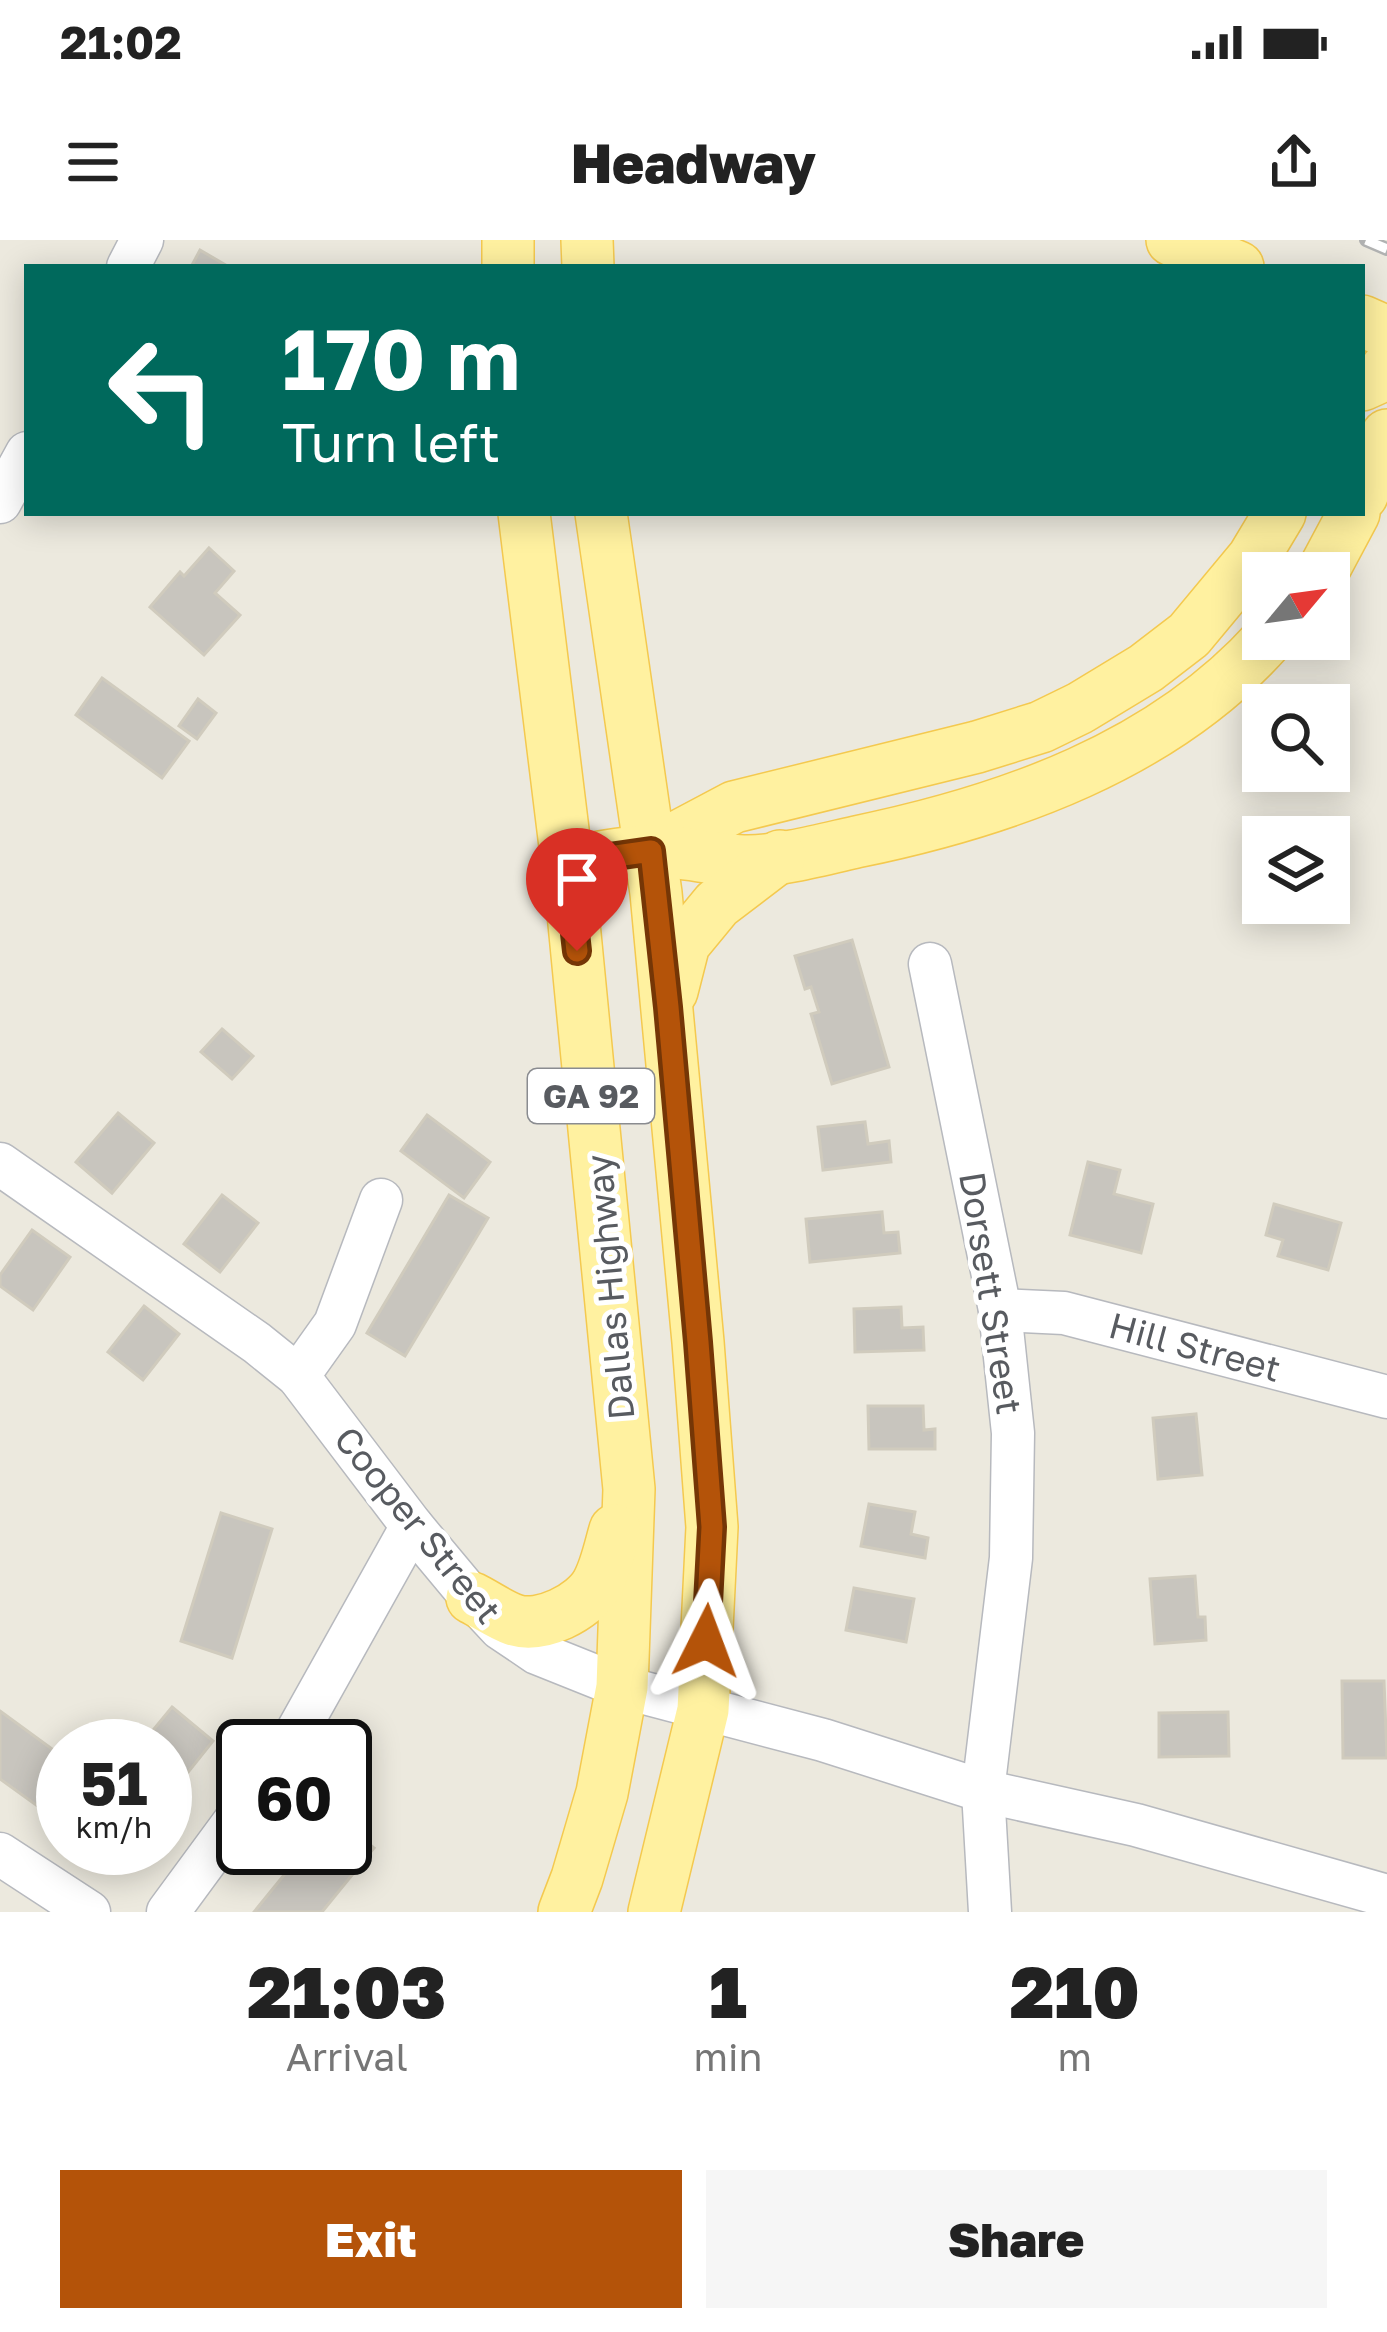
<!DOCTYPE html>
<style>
body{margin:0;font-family:"Golos Text",sans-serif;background:#f6f6f6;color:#222;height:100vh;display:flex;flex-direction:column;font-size:45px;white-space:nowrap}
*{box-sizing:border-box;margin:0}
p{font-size:39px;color:#767676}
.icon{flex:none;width:66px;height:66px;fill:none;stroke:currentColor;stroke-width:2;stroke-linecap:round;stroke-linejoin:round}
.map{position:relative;height:1672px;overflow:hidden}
.panel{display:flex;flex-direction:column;background:#fff;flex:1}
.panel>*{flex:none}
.hud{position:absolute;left:24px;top:24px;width:1341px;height:252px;border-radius:0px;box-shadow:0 6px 30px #0003;background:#00695c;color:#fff;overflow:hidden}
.needle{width:78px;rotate:61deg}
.controls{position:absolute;left:1242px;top:312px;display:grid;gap:24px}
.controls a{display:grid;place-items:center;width:108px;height:108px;border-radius:0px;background:#fff;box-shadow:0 6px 30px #0003;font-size:60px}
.speed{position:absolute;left:36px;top:1479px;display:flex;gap:24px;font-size:60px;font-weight:700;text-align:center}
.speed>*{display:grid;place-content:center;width:156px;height:156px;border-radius:50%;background:#fff;box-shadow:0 6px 30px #0003;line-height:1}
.speed small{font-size:30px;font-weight:400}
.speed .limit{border:6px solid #111;border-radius:18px;background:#fff;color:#111}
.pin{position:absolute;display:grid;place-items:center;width:102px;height:102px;color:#fff;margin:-123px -51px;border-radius:50% 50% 50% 0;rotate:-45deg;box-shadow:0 0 12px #0007}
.pin .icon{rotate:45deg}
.me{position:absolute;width:132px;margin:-66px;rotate:3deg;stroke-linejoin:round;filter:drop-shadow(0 0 9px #0008)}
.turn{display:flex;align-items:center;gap:42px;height:252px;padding:0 60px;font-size:54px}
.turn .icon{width:156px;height:156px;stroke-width:2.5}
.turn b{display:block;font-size:84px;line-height:102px}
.eta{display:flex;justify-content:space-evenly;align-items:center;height:204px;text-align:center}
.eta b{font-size:72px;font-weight:800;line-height:84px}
.button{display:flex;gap:24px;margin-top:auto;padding:24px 60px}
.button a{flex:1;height:138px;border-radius:0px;background:#b45309;color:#fff;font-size:48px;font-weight:800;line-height:138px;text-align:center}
.button a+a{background:#f6f6f6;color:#222}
.status{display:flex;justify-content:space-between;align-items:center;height:84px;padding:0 60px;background:#fff;direction:ltr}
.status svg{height:33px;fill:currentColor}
header{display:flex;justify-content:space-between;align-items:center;height:156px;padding:0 60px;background:#fff;font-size:54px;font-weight:800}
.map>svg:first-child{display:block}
.building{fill:#c8c5be;stroke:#d0cbbd;stroke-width:3}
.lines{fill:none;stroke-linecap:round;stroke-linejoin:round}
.minor-casing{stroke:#b7b9be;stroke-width:45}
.major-casing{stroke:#f4c94f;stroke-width:54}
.minor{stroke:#fff;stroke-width:42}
.major{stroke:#fff1a0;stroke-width:51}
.rail-casing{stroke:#b1b2b2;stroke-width:14}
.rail{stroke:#fff;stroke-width:9;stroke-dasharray:27;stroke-linecap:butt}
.route-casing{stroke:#753606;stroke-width:30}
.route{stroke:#b45309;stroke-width:21}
.labels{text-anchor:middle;stroke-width:10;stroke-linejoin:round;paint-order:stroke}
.shield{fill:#fff;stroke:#8a8c90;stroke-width:3}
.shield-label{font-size:33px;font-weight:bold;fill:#585b60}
.street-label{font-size:36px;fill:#585b60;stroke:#fff}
</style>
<div class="status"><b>21:02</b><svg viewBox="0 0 49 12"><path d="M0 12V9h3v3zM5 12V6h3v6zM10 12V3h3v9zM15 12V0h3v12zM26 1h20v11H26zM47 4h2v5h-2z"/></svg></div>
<header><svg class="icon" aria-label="menu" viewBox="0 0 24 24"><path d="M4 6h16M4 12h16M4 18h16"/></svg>Headway<svg class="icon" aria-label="share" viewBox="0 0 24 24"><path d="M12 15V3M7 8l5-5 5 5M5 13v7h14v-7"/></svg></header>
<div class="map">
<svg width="1387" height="1672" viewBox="0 0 1387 1672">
<rect width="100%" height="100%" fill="#ece9de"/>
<!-- building -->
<g class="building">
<polygon points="200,10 229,27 191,27"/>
<polygon points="209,308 234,331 215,353 240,375 204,415 150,367 180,332 184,336"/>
<polygon points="102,438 189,501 162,538 76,475"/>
<polygon points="198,459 216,473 197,499 179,486"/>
<polygon points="852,700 889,827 832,844 811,774 819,772 811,747 805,749 795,716"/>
<polygon points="222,789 253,816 232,839 201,812"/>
<polygon points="118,873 154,903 112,953 76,922"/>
<polygon points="427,875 490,922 464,958 401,911"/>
<polygon points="865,882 868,904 889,901 891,922 823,930 818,887"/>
<polygon points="1088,922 1120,930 1114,954 1153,964 1141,1013 1070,995"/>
<polygon points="222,955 258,983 220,1032 184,1004"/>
<polygon points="449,955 488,978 405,1116 367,1093"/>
<polygon points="1274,964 1341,983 1328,1030 1278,1016 1283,1000 1266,995"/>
<polygon points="882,972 884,993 898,992 900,1013 810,1022 806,979"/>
<polygon points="32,990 70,1017 33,1070 0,1046 0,1035"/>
<polygon points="144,1066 179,1094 143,1140 108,1112"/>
<polygon points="901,1067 902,1088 923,1087 924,1110 855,1112 854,1069"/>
<polygon points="868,1166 923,1166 924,1190 935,1189 935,1209 869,1209"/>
<polygon points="1196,1174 1202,1235 1158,1239 1153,1178"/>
<polygon points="869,1264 915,1272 911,1294 928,1298 925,1318 861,1306"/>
<polygon points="221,1273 272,1289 232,1418 181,1401"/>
<polygon points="1195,1336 1198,1377 1205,1377 1206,1400 1155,1404 1150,1339"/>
<polygon points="854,1348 914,1359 906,1402 846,1390"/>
<polygon points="1342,1441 1384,1441 1387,1518 1343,1518"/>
<polygon points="172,1467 213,1501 165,1561 165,1506 140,1506"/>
<polygon points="0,1471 63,1517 63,1542 43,1570 0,1539"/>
<polygon points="1228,1472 1229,1516 1159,1517 1159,1473"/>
<polygon points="345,1584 374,1608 322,1672 254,1672 306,1608 345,1608"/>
<polygon points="90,1608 127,1608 112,1626"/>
</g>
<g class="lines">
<!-- minor casing -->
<g class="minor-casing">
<g id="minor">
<polyline points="128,27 142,0"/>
<polyline points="0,262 27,213"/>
<polyline points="930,724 1000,1070 1013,1193 1011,1318 983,1551 990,1672"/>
<polyline points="0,924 257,1103 298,1136 412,1286 472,1358 500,1388 537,1413 622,1447 823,1500 983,1551 1136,1585 1387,1656"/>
<polyline points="1000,1070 1064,1073 1387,1157"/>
<polyline points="298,1136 335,1084 381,960"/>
<polyline points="289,1506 412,1286"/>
<polyline points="0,1614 89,1672"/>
<polyline points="168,1672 243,1570"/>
</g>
</g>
<!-- major casing -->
<g class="major-casing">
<g id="major">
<polyline points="587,0 588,27"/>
<polyline points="1172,0 1238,27"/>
<polyline points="508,27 508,0"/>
<polyline points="1362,81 1387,92"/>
<polyline points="1362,145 1384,135 1387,128"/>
<polyline points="1362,255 1387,195"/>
<polyline points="524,273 572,663 629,1249 622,1447 602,1553 577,1638 564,1672"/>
<polyline points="601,273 656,653 698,1102 712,1287 703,1470 654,1672"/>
<polyline points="1322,333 1354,273"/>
<polyline points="651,611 734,567 977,507 1041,487 1080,468 1146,428 1189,395 1253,318 1280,273"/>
<path d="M567,623C593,619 621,612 648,611C681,610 715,621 748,621C780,621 825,609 856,602C1007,571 1163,516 1268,399"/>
<polyline points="672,751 684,704 717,664 780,616"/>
<path d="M472,1358C486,1365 500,1375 514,1380C541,1389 584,1367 597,1344C606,1328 610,1307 615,1290"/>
</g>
</g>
<!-- minor -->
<use href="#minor" class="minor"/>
<!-- major -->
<use href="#major" class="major"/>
<!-- rail casing -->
<g class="rail-casing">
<polyline id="rail" points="1366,0 1387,9"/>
</g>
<!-- rail -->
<use href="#rail" class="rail"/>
</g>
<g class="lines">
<!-- route casing -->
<g class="route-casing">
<polyline id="route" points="577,711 567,623 651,611 668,767 698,1102 712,1287 706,1401"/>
</g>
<!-- route -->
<use href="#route" class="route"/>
</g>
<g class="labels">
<!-- shield labels -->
<rect class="shield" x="528" y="829" width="126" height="54" rx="9"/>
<g class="shield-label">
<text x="591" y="868">GA 92</text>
</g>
<!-- street labels -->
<g class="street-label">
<text transform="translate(610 1047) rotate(-95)" y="13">Dallas Highway</text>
<text transform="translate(991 1053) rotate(81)" y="13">Dorsett Street</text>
<text transform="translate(1195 1107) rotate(15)" y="13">Hill Street</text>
<text transform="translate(418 1285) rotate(51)" y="13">Cooper Street</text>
</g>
</g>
</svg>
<div class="controls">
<a><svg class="needle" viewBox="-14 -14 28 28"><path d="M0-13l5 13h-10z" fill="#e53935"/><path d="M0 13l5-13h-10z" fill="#767676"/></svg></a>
<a><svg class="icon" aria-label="search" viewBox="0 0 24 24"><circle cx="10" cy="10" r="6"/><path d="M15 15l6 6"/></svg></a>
<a><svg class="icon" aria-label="layers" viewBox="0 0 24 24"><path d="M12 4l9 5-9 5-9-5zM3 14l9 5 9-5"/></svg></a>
</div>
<div class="speed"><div>51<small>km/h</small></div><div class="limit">60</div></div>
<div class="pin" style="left:577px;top:711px;background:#d93025"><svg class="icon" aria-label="arrive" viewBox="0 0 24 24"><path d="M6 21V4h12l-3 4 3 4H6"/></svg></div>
<svg class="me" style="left:706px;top:1401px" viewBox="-20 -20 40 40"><path d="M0-17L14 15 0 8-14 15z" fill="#b45309" stroke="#fff" stroke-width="4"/></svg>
<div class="hud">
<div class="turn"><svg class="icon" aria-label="left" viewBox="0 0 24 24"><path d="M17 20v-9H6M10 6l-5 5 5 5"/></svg><div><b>170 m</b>Turn left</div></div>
</div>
</div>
<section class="panel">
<div class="eta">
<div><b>21:03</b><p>Arrival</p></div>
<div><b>1</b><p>min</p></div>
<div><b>210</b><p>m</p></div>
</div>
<div class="button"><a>Exit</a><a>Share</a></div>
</section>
